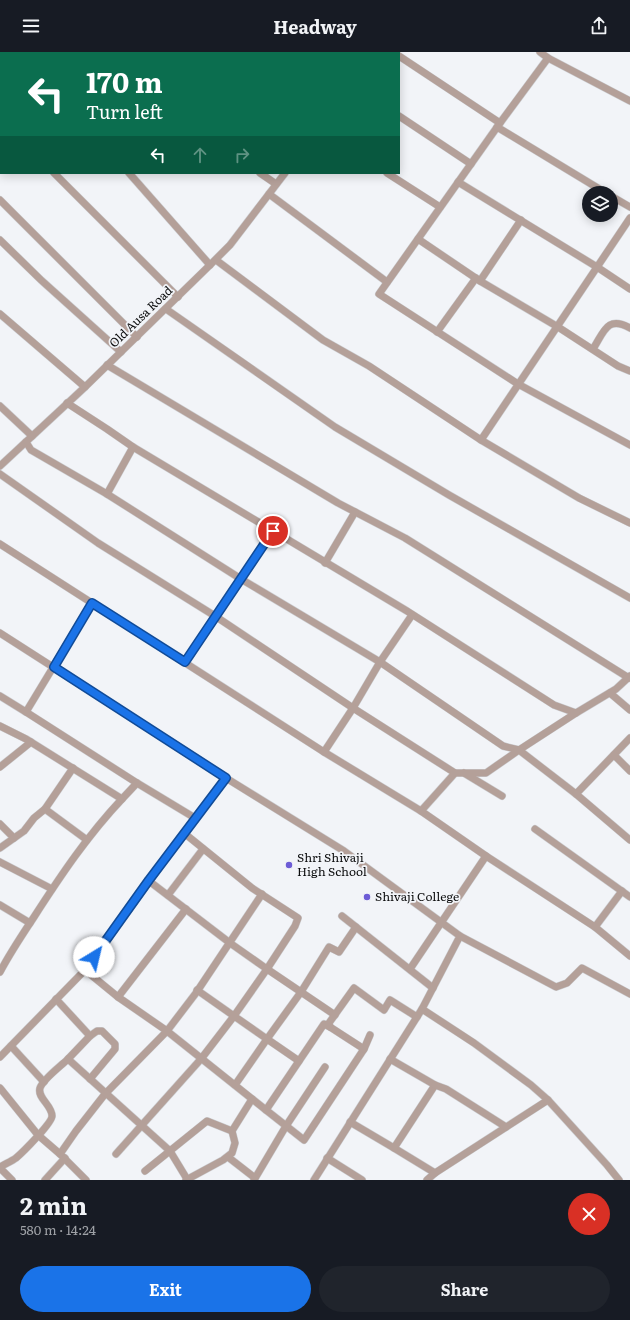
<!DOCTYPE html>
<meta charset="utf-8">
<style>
body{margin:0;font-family:Literata,serif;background:#20242c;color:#f1f3f6;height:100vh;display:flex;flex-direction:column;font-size:15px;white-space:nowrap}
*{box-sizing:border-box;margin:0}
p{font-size:13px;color:#9ea1a6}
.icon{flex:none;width:22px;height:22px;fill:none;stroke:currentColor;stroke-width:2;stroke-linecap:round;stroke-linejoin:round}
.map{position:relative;height:1128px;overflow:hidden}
.panel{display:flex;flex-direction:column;background:#171b24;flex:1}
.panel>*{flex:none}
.hud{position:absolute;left:0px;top:0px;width:400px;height:122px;box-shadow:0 2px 10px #0003;background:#0b6e4f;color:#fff;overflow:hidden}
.fabs{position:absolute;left:582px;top:134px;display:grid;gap:8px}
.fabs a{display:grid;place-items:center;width:36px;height:36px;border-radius:50%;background:#171b24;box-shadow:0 2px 10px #0003;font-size:20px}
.pin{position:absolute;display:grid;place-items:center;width:34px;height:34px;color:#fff;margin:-17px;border:2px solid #fff;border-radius:50%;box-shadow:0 1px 4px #0007}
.me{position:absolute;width:44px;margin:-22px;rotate:36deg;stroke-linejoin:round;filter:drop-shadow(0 0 3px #0008)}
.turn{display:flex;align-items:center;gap:14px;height:84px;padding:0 20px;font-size:18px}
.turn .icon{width:52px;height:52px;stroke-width:2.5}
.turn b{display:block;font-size:28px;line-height:34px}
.lanes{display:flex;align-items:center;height:38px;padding:0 20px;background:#0003;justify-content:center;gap:20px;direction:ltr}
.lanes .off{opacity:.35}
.round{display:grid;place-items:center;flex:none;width:42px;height:42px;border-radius:21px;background:#20242c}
.headline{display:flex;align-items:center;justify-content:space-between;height:68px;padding:0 20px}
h1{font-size:24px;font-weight:700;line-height:30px}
.button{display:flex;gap:8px;margin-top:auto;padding:8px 20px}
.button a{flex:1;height:46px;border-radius:24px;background:#1a73e8;color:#fff;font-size:16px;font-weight:700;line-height:46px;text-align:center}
.button a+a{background:#20242c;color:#f1f3f6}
header{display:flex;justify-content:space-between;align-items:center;height:52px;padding:0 20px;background:#171b24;font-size:18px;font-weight:700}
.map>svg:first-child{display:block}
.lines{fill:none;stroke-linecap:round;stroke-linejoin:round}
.street-casing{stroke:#cdcfd3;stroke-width:8}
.secondary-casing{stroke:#cdcfd3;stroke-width:12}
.street{stroke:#b4a099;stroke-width:7}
.secondary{stroke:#94786e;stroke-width:10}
.route-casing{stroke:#114b97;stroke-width:10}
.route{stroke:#1a73e8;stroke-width:7}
.poi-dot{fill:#6d5cd6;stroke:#f2f4f8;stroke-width:1.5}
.labels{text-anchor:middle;stroke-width:3.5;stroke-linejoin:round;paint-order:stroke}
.street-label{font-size:12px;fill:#0c0d0e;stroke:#f2f4f8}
.poi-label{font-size:12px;fill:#0c0d0e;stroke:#f2f4f8;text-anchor:start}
</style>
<header><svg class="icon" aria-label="menu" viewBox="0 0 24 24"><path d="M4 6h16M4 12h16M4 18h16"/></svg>Headway<svg class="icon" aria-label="share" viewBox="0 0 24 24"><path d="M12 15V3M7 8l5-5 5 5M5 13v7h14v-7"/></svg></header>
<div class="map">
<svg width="630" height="1128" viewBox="0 0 630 1128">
<rect width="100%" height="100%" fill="#f2f4f8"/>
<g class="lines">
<!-- street casing -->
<g class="street-casing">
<g id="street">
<polyline points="86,0 87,1"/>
<polyline points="252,0 253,1"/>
<polyline points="361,0 362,1"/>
<polyline points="375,0 377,1"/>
<polyline points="392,0 394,1"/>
<polyline points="540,0 548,6 630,49"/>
<polyline points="0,1 1,2"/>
<polyline points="399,4 500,71"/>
<polyline points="548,6 500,71 379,242 518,332 630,393"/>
<polyline points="399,64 471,112"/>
<polyline points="0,68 1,69"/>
<polyline points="497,75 606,141"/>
<polyline points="54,121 178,245"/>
<polyline points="129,121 210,213"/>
<polyline points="260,121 276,132"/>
<polyline points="387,121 440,155"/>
<polyline points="458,130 597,215 630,237"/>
<polyline points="269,142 387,230"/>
<polyline points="611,144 630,155"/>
<polyline points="0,148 137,285"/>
<polyline points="418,187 480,229 521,168"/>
<polyline points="0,188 41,228 121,300"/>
<polyline points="216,208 323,288 369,314 481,388 630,166"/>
<polyline points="480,229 558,275 618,314 630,319"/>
<polyline points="166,257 335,375 449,443 630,546"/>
<polyline points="0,262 85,335"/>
<polyline points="437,280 476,226"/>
<path d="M593,297C604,280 607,263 630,276"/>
<polyline points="107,313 338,451 405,486 629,626"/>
<polyline points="67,351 107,377 133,395 407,559 554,653 576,661 616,637 630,624"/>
<polyline points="0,354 32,384"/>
<polyline points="481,388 579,446 630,471"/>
<polyline points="26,390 31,398 107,442 133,395"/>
<polyline points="0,414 85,335 210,213 230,193 285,121"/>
<polyline points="0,422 98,491 215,564 353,656 380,610 503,694 519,698 576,661"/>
<polyline points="107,442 241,527 273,479"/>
<polyline points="0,492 324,700 353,656 455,721"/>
<polyline points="325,511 355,460"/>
<polyline points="0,581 226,726 344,799 460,884 422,957 474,991 531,1033 548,1048 607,1113 619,1128"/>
<polyline points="185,610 241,527 380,610 412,563"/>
<polyline points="610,641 630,658"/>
<polyline points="0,644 26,660 92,551"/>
<polyline points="26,660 137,731 195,766 226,726"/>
<polyline points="0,674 26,687 122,747 137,731"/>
<polyline points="324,700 421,759 455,721 486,721 519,698 576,742 630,686"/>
<polyline points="614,703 630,719"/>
<polyline points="0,715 31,690"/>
<polyline points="464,721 502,744"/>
<polyline points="576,742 630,788"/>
<polyline points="45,757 73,716"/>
<polyline points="0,772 14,786"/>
<polyline points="535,777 630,845"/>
<polyline points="184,781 252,836 298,866 295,874 267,917 301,940 267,987 299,1009"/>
<polyline points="0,796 24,779 34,766 45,757 87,788"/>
<polyline points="486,804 595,875 630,904"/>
<polyline points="0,810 52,837"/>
<polyline points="149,829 230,891 267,917 234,964 267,987 235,1033"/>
<polyline points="168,843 203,797"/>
<polyline points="0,853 30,871"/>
<polyline points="186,857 118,945 85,918 195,766"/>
<polyline points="342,864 433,936"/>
<polyline points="595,875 622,839"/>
<polyline points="460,884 556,935 567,931 582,916 630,942"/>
<polyline points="410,917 486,804 421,759"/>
<path d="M0,920C10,901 22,883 34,865C61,823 88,783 122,747"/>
<polyline points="118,945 167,979 266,1058"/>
<polyline points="56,947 90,984 97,979 102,979 115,992 115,997 90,1027"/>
<polyline points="335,963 301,940 329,895 339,900 356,875"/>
<polyline points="330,975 324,972 266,1058 304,1088 364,997"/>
<polyline points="370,983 364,997 330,975 329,971 354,936 384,958 390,948 417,965"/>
<polyline points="11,994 44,1030"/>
<polyline points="0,1005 85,918"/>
<polyline points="68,1007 90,984"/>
<polyline points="390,1007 435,1033 394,1096 435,1121 548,1048"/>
<polyline points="435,1033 446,1037 506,1075"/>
<polyline points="0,1036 38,1083 60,1102 76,1079 105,1042 167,979 196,941 262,842"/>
<polyline points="350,1070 394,1096"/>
<polyline points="60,1102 86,1128"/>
<polyline points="116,1102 201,1007 234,964 197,938"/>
<polyline points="228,1105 255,1126"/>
<polyline points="327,1106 362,1128"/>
<path d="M0,1115C5,1112 12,1109 16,1106C23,1100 52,1071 52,1064C52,1053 37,1046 40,1036C43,1027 61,1014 68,1007L170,1099L187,1127"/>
<polyline points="0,1116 12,1128"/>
<polyline points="145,1119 207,1069 232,1079"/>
<polyline points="45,1128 65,1106"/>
<polyline points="186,1128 223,1108 232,1101 235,1091 232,1079 252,1047"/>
<polyline points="254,1128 286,1074 325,1015"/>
<polyline points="314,1128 422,957"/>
<polyline points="427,1128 435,1121"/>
</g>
</g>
<!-- secondary casing -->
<g class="secondary-casing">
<g id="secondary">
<polyline points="10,1 11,0"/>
<polyline points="28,1 29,0"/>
<polyline points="0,11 1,10"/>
<polyline points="0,28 1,27"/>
</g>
</g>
<!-- street -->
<use href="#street" class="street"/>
<!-- secondary -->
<use href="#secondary" class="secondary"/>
</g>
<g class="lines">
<!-- route casing -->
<g class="route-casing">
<polyline id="route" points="94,905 149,828 226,726 54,615 92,551 185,610 273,479"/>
</g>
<!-- route -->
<use href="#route" class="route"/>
</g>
<!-- markers -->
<g class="poi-dot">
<circle cx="289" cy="813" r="4"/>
<circle cx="367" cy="845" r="4"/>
</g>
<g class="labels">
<!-- street labels -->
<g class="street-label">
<text transform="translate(141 265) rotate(-44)" y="4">Old Ausa Road</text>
</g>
<!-- poi labels -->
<g class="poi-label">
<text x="297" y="810">Shri Shivaji<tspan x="297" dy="14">High School</tspan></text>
<text x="375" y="849">Shivaji College</text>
</g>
</g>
</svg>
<div class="fabs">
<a><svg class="icon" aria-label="layers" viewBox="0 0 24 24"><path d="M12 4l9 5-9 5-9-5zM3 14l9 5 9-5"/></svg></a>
</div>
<div class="pin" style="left:273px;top:479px;background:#d93025"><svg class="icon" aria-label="arrive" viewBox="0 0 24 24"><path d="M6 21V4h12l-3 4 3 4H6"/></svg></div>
<svg class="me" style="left:94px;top:905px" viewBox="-20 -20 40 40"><circle r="19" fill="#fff"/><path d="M0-13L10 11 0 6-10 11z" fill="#1a73e8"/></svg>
<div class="hud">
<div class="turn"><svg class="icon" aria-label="left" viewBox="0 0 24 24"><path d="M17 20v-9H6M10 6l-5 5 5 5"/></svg><div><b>170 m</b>Turn left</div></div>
<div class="lanes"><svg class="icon" aria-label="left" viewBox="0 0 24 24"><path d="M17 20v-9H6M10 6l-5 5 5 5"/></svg><svg class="icon off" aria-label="ahead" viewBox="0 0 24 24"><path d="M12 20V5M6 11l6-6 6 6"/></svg><svg class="icon off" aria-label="right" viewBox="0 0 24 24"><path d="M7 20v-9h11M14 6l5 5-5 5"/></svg></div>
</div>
</div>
<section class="panel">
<div class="headline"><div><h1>2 min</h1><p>580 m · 14:24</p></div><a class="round" style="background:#d93025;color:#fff"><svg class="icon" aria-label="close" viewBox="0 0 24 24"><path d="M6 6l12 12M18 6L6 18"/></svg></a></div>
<div class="button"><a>Exit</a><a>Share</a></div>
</section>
